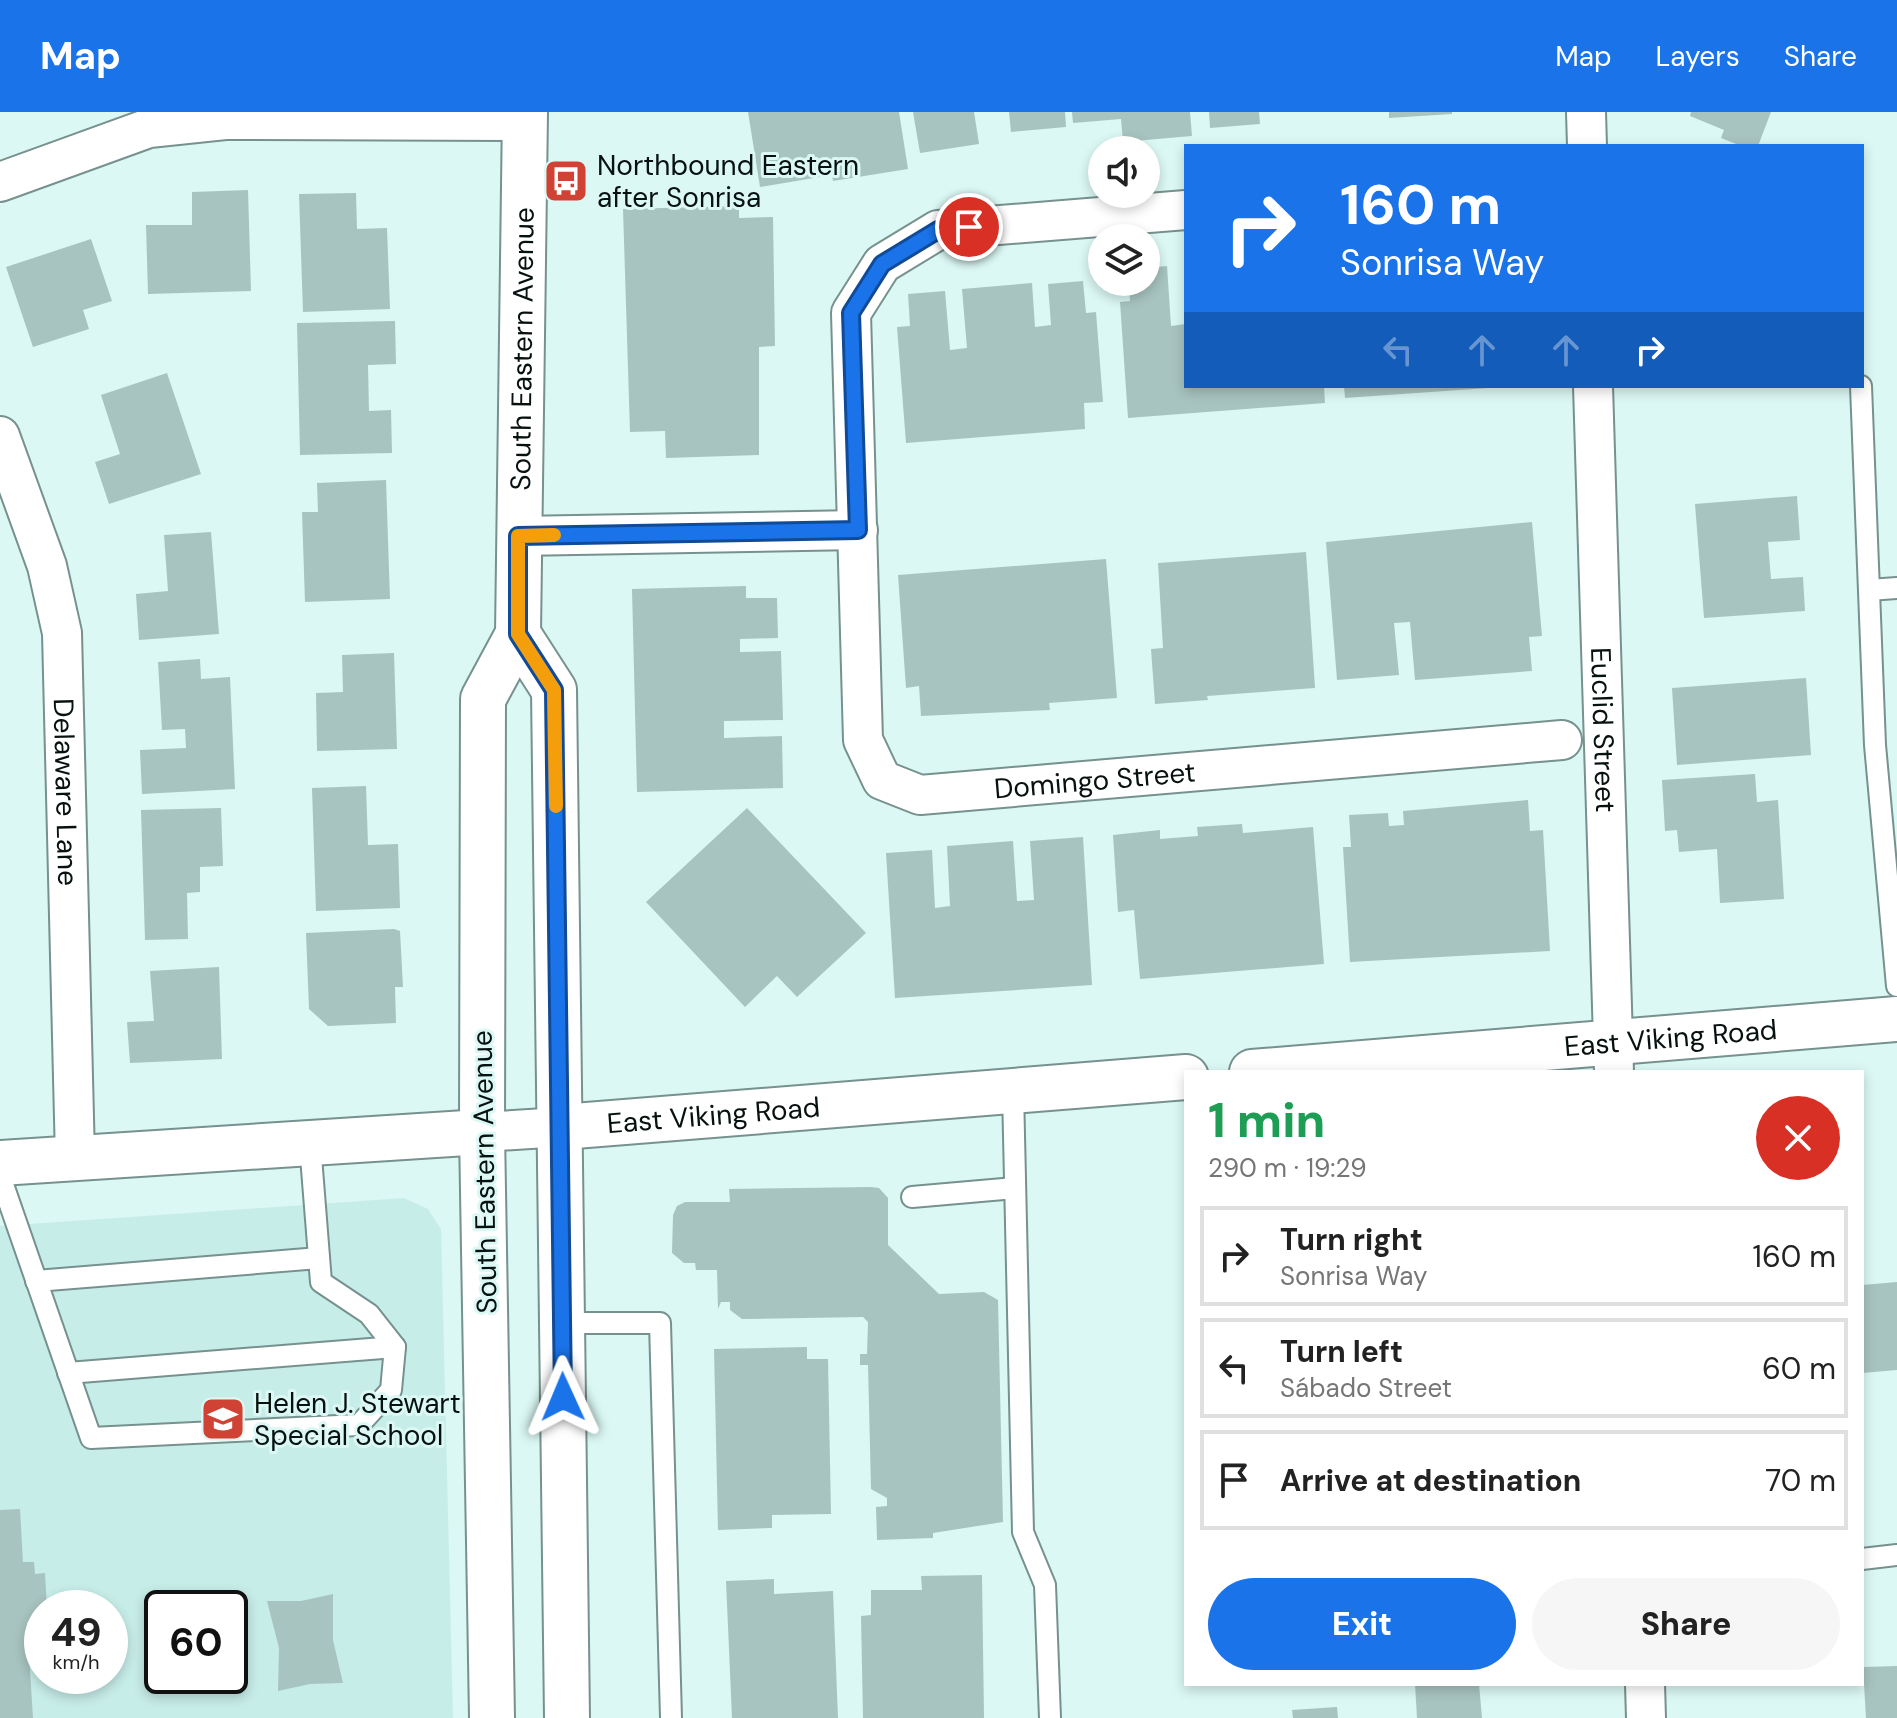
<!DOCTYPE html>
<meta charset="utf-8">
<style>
body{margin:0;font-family:"DM Sans",sans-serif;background:#f6f6f6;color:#222;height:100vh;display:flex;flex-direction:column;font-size:30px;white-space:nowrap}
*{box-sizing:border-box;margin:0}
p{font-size:26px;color:#767676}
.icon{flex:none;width:44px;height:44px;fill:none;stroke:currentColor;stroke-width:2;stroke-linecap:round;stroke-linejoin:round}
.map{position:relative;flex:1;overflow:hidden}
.details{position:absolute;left:1184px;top:958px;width:680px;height:616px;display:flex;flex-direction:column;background:#fff;border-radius:0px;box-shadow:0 4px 12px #0003}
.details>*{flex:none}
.banner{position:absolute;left:1184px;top:32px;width:680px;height:244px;border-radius:0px;box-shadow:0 4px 12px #0003;background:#1a73e8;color:#fff;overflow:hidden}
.fabs{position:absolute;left:1088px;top:24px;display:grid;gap:16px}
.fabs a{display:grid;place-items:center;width:72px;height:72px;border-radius:50%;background:#fff;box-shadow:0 4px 12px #0003;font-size:40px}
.speed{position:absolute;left:24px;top:1478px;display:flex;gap:16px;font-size:40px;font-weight:700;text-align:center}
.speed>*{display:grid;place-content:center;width:104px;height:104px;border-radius:50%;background:#fff;box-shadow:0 4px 12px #0003;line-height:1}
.speed small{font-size:20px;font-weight:400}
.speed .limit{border:4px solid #111;border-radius:12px;background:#fff;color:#111}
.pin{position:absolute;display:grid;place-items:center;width:68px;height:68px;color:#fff;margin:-34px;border:4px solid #fff;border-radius:50%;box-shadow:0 2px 8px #0007}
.me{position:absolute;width:88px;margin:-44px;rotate:359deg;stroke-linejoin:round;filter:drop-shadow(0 0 6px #0008)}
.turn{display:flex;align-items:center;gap:28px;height:168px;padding:0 24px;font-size:36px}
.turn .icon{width:104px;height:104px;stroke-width:2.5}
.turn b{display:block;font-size:56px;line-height:68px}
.lanes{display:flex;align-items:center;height:76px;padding:0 24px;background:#0003;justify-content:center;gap:40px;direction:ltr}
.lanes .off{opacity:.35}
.round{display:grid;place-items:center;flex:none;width:84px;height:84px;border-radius:42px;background:#f6f6f6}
.head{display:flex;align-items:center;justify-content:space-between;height:136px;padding:0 24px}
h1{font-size:48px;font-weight:800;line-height:60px;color:#1e9e55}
.button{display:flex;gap:16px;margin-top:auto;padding:16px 24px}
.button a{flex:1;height:92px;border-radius:48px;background:#1a73e8;color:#fff;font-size:32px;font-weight:800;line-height:92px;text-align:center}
.button a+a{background:#f6f6f6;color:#222}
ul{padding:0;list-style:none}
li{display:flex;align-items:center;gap:24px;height:100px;margin:0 16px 12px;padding:0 8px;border:4px solid #e0e0e0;border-radius:0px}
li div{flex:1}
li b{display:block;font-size:30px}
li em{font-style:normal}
header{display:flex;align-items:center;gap:48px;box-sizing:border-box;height:112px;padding:0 40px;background:#1a73e8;color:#fff}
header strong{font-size:38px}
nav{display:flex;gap:44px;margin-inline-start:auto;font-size:28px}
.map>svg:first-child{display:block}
.built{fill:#c7ede9;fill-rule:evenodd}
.building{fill:#a8c4c0}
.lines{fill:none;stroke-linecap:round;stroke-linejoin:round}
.lane-casing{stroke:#76918e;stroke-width:24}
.street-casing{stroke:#76918e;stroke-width:42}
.secondary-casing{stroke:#76918e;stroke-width:48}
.primary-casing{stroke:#76918e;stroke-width:48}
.lane{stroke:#fff;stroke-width:20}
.street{stroke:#fff;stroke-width:38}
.secondary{stroke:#fff;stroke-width:44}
.primary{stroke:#fff;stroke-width:44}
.route-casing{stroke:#114b97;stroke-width:20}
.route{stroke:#1a73e8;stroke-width:14}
.slow{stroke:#f59e0b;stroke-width:14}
.labels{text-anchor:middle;stroke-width:6;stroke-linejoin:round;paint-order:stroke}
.poi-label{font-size:28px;fill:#071110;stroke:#dbf8f4;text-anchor:start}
.street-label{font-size:28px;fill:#071110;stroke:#dbf8f4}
</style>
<header>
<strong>Map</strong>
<nav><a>Map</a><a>Layers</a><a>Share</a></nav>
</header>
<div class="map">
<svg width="1897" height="1606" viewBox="0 0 1897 1606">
<rect width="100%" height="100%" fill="#dbf8f4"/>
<!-- built -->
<path class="built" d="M404,1086L428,1097L441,1117L453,1606H0V1114ZM42,1496H110V1564H42ZM162,1496H230V1564H162Z"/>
<!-- building -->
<g class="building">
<polygon points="748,0 899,0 908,57 833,69 832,63 760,75"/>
<polygon points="913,0 974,0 979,32 920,41"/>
<polygon points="1009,0 1065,0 1066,15 1011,20"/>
<polygon points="1072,0 1190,0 1192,24 1123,30 1121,7 1073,11"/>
<polygon points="1209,0 1259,0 1260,12 1210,16"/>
<polygon points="1389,0 1452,0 1452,2 1389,6"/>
<polygon points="1691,0 1771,0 1758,34 1741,34 1721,26 1724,18 1690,4"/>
<polygon points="248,78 251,179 148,182 146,113 192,113 192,80"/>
<polygon points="356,81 357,117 387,116 390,197 303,200 299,82"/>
<polygon points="739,94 739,106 773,105 775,234 759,235 759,343 666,346 665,319 630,320 623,97"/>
<polygon points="91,127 112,189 83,198 89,217 33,235 6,155"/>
<polygon points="1167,154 1171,214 1186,212 1186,274 1324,274 1325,291 1128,306 1120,190 1130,189 1129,170 1146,170 1146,156"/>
<polygon points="1083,169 1086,201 1096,200 1103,290 1084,291 1085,317 906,331 897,215 910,214 908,182 945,179 950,238 967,236 962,177 1032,171 1035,215 1051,213 1048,172"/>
<polygon points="395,209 396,252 368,253 369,299 391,298 392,341 300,343 297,211"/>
<polygon points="167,261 201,362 109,392 95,350 120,342 101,283"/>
<polygon points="1344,274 1488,274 1488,276 1345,286"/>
<polygon points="386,368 390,487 305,490 302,400 318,400 317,371"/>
<polygon points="1797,384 1800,428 1768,430 1771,467 1803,465 1805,499 1704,506 1695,392"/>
<polygon points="1532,410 1542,524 1529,525 1532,559 1415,568 1410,510 1394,511 1399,563 1337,568 1326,430"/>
<polygon points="211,420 219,522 139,528 136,482 168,479 164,423"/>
<polygon points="1306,440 1315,576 1207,584 1208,588 1155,592 1151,537 1163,536 1158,451"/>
<polygon points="1106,447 1117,586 1049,591 1050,598 921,604 919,574 906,576 898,463"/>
<polygon points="746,474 746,486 777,486 778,526 740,527 740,540 781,539 783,608 724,609 724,626 782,624 783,676 637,680 632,477"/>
<polygon points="394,541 397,637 317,639 316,581 343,580 342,543"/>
<polygon points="200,547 201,567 230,565 235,677 142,682 140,638 186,636 185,617 162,618 158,550"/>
<polygon points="1806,566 1811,643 1677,653 1672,576"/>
<polygon points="1755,662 1757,690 1778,688 1784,787 1720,791 1717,737 1679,740 1677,718 1665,719 1662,668"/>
<polygon points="366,674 368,733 398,732 400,796 316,799 312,676"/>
<polygon points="1528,688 1530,719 1543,718 1550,839 1350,850 1343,735 1351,735 1349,703 1388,701 1389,714 1404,713 1403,699"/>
<polygon points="221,696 223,754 200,755 200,780 187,781 188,827 145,828 141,698"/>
<polygon points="747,696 866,821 797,885 777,864 745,895 646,790"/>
<polygon points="1242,712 1243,721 1313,715 1324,852 1140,867 1134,798 1118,800 1113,723 1160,718 1160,727 1198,724 1197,715"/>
<polygon points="1083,725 1092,873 895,886 886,741 932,738 935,796 950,794 947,734 1013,729 1017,789 1034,788 1030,729"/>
<polygon points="394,817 400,819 403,875 395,875 396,911 328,914 309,897 306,821"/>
<polygon points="219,855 222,947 130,951 127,910 154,909 150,859"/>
<polygon points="871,1075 879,1076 888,1086 888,1133 939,1182 984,1180 998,1188 1003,1410 933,1421 933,1426 877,1428 876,1395 887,1394 887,1386 871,1377 868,1253 860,1253 860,1242 867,1242 868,1210 863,1205 742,1207 730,1198 730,1190 721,1190 718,1197 717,1158 696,1158 695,1151 684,1151 672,1141 673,1103 677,1094 685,1090 730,1090 729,1077"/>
<polygon points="1897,1170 1897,1258 1862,1261 1862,1173"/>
<polygon points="807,1235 807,1247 828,1247 831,1402 772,1403 772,1416 718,1418 714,1237"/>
<polygon points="20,1397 23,1450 34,1450 35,1462 45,1461 47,1496 42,1496 42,1509 27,1510 33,1606 0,1606 0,1398"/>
<polygon points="982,1463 984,1606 863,1606 861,1504 871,1503 871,1478 922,1478 921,1464"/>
<polygon points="774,1467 774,1482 833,1479 838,1606 732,1606 726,1469"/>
<polygon points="333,1482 333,1528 343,1571 310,1572 278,1579 279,1536 267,1489 301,1489"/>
<polygon points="1897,1554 1897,1606 1866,1606 1863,1555"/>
<polygon points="1415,1572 1479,1572 1482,1606 1417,1606"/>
<polygon points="1337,1595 1338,1606 1293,1606 1292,1598"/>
</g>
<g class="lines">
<!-- lane casing -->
<g class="lane-casing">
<g id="lane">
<polyline points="1861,274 1875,633 1897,874"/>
<polyline points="1869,478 1897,476"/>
<polyline points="1013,979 1023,1420 1045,1473 1050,1606"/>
<polyline points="0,1064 91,1326 359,1313 391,1278 395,1235 369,1202 321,1170 310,1032"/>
<polyline points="912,1085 1015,1076"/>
<polyline points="36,1169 319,1146"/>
<polyline points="562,1211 660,1211 671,1606"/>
<polyline points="68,1261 395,1235"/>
<polyline points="1862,1447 1897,1443"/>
</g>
</g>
<!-- street casing -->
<g class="street-casing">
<g id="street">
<polyline points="1586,0 1587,34"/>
<polyline points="0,70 149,16 225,8 525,9"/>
<path id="s1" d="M1186,98L938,118L882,152L851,201L863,628L882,668L920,683L1562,628"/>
<path id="s2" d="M1593,274L1614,960"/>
<path id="s3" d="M0,324L47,454L62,521L75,1046"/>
<polyline points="518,424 858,418"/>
<polyline points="482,1020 562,1015"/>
<polyline points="1645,1572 1646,1606"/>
</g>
</g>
<!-- secondary casing -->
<g class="secondary-casing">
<g id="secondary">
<path id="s4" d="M1252,960L1897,907"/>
<path id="s5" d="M562,1015L1186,965"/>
<polyline points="0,1051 482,1020"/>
</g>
</g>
<!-- primary casing -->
<g class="primary-casing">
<g id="primary">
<polyline points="518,522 554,578 567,1606"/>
<path id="s6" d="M492,1606L482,1020L483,587L518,522L525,0"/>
</g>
</g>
<!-- lane -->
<use href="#lane" class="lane"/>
<!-- street -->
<use href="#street" class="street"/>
<!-- secondary -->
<use href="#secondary" class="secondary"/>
<!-- primary -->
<use href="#primary" class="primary"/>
</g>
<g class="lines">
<!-- route casing -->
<g class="route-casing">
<polyline id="route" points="563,1285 554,578 518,522 518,424 858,418 851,201 882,152 938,118 969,115"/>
</g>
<!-- route -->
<use href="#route" class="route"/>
<!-- slow -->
<polyline class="slow" points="554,423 518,424 518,522 554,578 556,694"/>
</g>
<!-- icons -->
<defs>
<g id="bus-square" transform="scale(2.3)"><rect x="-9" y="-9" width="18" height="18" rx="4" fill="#d04334" stroke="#dbf8f4"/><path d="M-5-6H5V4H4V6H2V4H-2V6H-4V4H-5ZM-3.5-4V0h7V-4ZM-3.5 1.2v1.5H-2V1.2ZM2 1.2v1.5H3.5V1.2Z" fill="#fff"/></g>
<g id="school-square" transform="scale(2.3)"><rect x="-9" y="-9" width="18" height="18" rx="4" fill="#d04334" stroke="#dbf8f4"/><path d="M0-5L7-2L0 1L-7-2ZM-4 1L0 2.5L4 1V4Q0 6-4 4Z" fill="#fff"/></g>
</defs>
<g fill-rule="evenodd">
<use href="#bus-square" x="566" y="69"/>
<use href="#school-square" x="223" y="1307"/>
</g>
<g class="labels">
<!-- poi labels -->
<g class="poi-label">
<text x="597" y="63">Northbound Eastern<tspan x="597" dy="32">after Sonrisa</tspan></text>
<text x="254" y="1301">Helen J. Stewart<tspan x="254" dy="32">Special School</tspan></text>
</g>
<!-- street labels -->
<g class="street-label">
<text dy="10" stroke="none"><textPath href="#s6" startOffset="1378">South Eastern Avenue</textPath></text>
<text dy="10" stroke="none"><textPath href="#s2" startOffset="344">Euclid Street</textPath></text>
<text dy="10" stroke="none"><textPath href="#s1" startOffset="1060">Domingo Street</textPath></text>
<text dy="10" stroke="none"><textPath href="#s3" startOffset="366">Delaware Lane</textPath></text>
<text dy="10" stroke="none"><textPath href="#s4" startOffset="420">East Viking Road</textPath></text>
<text dy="10" stroke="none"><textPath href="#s5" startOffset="152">East Viking Road</textPath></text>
<text transform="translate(484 1060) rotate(-91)" y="10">South Eastern Avenue</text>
</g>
</g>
</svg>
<div class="fabs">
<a><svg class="icon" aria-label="sound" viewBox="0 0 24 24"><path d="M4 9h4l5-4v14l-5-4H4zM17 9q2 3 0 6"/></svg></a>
<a><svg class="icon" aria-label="layers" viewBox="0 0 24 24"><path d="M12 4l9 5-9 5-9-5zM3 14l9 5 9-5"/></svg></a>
</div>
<div class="speed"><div>49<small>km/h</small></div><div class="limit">60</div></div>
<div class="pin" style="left:969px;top:115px;background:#d93025"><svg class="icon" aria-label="arrive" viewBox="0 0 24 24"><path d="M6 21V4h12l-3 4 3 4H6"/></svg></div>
<svg class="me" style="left:563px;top:1285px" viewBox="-20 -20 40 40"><path d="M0-17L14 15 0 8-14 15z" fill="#1a73e8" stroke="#fff" stroke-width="4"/></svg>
<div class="banner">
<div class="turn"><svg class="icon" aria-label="right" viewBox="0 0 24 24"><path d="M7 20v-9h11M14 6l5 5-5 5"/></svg><div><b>160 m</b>Sonrisa Way</div></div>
<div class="lanes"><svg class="icon off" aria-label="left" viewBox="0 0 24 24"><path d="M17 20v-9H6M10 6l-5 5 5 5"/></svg><svg class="icon off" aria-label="ahead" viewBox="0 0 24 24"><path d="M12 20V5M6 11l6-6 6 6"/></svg><svg class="icon off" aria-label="ahead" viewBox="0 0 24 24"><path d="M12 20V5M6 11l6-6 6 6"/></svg><svg class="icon" aria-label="right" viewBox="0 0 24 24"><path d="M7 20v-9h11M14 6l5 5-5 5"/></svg></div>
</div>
<section class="details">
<div class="head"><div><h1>1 min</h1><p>290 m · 19:29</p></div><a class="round" style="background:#d93025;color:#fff"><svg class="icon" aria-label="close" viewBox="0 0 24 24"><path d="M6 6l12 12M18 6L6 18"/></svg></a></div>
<ul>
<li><svg class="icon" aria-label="right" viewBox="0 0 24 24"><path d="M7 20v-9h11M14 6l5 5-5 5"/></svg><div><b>Turn right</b><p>Sonrisa Way</p></div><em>160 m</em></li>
<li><svg class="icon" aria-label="left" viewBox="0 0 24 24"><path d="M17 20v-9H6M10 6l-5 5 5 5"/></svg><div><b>Turn left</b><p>Sábado Street</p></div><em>60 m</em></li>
<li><svg class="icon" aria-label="arrive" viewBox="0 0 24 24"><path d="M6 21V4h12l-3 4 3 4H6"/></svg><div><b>Arrive at destination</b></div><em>70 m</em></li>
</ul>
<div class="button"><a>Exit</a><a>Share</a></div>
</section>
</div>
